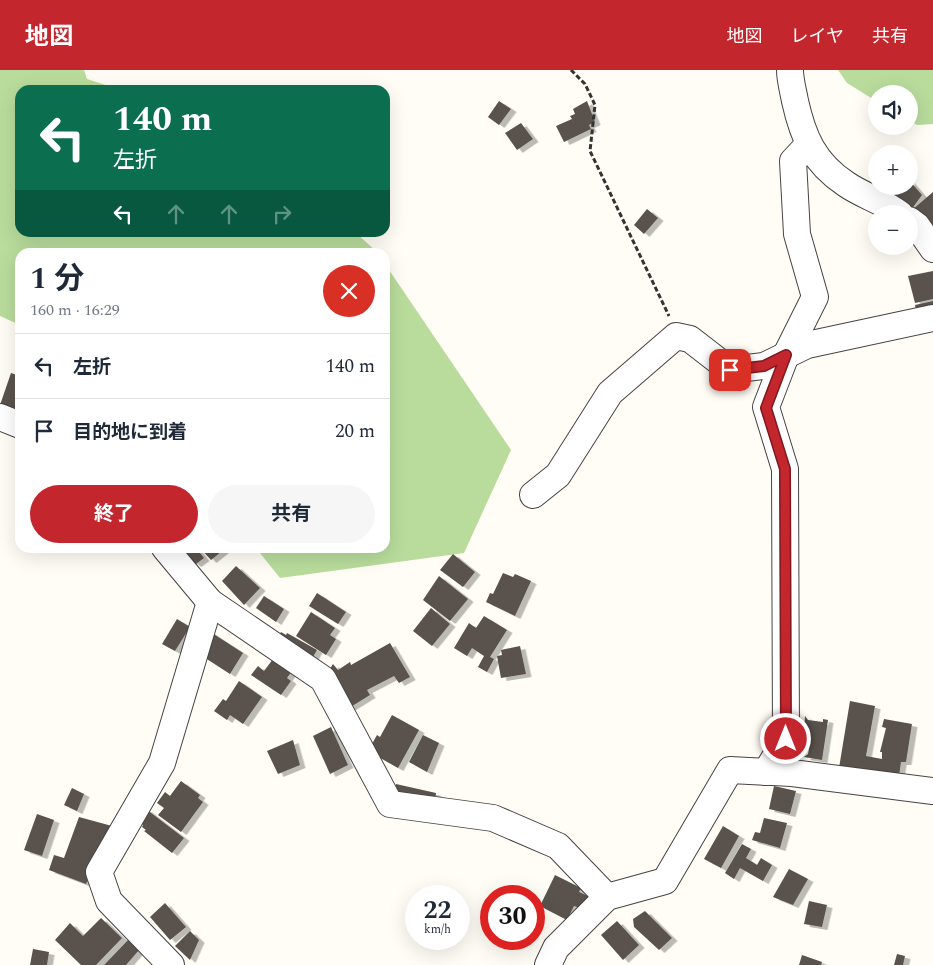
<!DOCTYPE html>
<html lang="ja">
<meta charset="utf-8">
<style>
body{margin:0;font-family:Spectral,"Noto Sans JP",serif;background:#f6f6f7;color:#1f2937;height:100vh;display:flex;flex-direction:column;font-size:19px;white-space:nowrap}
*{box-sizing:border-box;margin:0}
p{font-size:16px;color:#747a83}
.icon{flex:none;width:28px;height:28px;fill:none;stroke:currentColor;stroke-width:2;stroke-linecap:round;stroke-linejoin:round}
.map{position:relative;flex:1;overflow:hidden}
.details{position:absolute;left:15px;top:178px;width:375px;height:305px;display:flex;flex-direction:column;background:#fff;border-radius:15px;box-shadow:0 5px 20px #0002}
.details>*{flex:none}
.guide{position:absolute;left:15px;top:15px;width:375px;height:152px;border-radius:15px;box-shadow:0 5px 20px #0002;background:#0b6e4f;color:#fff;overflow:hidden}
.fabs{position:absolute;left:868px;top:15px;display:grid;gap:10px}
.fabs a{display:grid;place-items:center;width:50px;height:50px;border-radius:50%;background:#fff;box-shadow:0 5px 20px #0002;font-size:25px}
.speed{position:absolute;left:405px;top:815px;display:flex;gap:10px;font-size:25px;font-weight:700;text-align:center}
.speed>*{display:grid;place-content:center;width:65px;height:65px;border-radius:50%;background:#fff;box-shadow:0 5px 20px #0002;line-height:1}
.speed small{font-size:12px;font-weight:400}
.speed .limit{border:8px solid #d22;background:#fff;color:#111}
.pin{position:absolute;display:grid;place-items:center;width:42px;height:42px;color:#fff;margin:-21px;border-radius:10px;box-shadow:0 2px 8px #0006}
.me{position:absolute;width:55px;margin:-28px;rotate:0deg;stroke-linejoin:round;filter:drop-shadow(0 0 4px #0008)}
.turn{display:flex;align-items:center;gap:18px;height:105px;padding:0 15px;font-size:22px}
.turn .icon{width:65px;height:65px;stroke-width:2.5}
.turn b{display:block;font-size:35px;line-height:42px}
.lanes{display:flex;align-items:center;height:48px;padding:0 15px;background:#0003;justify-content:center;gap:25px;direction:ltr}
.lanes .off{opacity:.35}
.round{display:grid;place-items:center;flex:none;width:52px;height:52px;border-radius:26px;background:#f6f6f7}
.headline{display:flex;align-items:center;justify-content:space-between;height:85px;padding:0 15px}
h1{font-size:30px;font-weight:700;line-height:38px}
.primary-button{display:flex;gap:10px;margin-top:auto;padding:10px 15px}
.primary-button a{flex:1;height:58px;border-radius:30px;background:#c4262e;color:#fff;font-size:20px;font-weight:700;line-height:58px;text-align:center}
.primary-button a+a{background:#f6f6f7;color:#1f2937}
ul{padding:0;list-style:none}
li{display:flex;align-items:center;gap:15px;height:65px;padding:0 15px;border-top:1px solid #e0e1e3}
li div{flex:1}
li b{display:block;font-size:19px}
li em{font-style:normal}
header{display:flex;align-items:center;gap:30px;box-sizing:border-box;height:70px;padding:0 25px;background:#c4262e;color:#fff}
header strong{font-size:24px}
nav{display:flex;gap:28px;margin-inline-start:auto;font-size:18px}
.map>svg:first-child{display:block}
.forest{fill:#b9dc9c}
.building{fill:#5a524d;filter:url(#shadow)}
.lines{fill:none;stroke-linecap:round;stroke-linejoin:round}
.minor-casing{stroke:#444;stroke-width:28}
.path{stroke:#333;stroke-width:3;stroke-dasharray:5 2.5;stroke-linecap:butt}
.minor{stroke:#fff;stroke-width:26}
.route-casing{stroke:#7f191e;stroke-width:12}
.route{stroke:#c4262e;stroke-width:9}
</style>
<header>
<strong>地図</strong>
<nav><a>地図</a><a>レイヤ</a><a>共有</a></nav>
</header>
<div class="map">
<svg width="933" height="895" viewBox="0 0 933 895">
<defs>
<filter id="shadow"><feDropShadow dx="5.5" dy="3" stdDeviation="0" flood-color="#0004"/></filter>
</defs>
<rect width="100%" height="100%" fill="#fffdf5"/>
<!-- forest -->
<g class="forest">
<polygon points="0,0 84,0 87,9 121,20 20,20 20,162 356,163 377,182 20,182 20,255 0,246"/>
<polygon points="838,0 933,0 933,54 917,55 909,50 909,24 876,24 876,31 847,13"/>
<polygon points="385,194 511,380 464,483 280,508 256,478 385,478"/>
</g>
<!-- building -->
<g class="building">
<polygon points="499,31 511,39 499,55 488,47"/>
<polygon points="587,31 595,52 589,55 591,59 564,72 556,56 572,49 570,46 575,44 573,39"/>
<polygon points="521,53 533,69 517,80 505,63"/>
<polygon points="909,110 922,125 911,140 884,117 909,116"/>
<polygon points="933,122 933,167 912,140"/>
<polygon points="647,139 658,148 644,164 634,155"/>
<polygon points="933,201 933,229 915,233 908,206"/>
<polygon points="933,231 933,246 918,249 915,235"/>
<polygon points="11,303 20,306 20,342 0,335"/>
<polygon points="174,478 196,478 204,488 196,494"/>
<polygon points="200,478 226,478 211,490"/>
<polygon points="453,484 475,502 463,517 440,500"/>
<polygon points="236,496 260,518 244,535 222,511"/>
<polygon points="503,503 513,507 515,504 531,511 515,546 486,532 490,523 493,524"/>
<polygon points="439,506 468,529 450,551 423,530"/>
<polygon points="317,523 346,542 338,554 309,536"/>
<polygon points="264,526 284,539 276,552 256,538"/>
<polygon points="431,538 450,554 432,576 413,561"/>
<polygon points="311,542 335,558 330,565 336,569 326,585 296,566"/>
<polygon points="484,546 507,560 490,587 494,589 487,602 478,597 484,586 472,578 467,586 454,578 469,553 476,558"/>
<polygon points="177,549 190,557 175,581 162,574"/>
<polygon points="209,561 243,583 230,604 196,582"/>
<polygon points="281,562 286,565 287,563 317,580 310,592 276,571"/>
<polygon points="390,573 410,607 399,613 394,606 367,620 370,625 341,643 323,610 333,594 338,600 350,592 351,595"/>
<polygon points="520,576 526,604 501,608 497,586 502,585 501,580"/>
<polygon points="276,585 294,598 287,608 291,611 281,625 251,605 258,596 264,601"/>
<polygon points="239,611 262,627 243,654 230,645 227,650 214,641 223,629 226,631"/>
<polygon points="850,631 875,636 866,686 882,689 882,682 880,682 886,658 882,657 884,649 912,654 906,692 901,692 899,706 839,698"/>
<polygon points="392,645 419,660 398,698 368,681 377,665 380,667"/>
<polygon points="805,646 808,650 823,652 823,649 828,650 822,690 804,687 808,684 809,679 806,678 809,660 804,659"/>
<polygon points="331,657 348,695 330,704 313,666"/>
<polygon points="423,665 439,673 427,702 409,692"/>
<polygon points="293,670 300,695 278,704 267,681"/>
<polygon points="181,711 200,725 198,728 203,732 181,762 158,745 164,738 157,733 165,722 170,726"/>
<polygon points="396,714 436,723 434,737 393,731"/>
<polygon points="774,716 796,721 790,744 769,739"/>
<polygon points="72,718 84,724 77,741 64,735"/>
<polygon points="146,739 184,768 172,783 144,761 146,760 142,757 143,755 137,749"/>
<polygon points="37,744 54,750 42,786 24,780"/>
<polygon points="79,747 112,756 86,814 49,800 54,785 64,788"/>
<polygon points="764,748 787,753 780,778 752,770 755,762 760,763"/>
<polygon points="723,756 739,766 721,798 704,789"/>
<polygon points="742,774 751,779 746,788 757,795 761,788 772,795 763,811 740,798 734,809 725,803"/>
<polygon points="789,799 808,809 793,835 773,827"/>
<polygon points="555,805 581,818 579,822 595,829 583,839 574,836 567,850 540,836"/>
<polygon points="809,831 827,835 822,857 804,854"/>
<polygon points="165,833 186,857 170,870 150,847"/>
<polygon points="645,841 672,868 659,880 634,857 633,849"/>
<polygon points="101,848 122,868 96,895 81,895 55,870 70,853 83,866"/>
<polygon points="617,851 639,875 623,890 601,865"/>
<polygon points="190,861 199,870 190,890 175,876"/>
<polygon points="128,870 140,879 126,895 104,895"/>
<polygon points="33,879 49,882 47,895 30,895"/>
<polygon points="897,884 905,886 903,895 894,895"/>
<polygon points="802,885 822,892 821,895 799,895"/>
</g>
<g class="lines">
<!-- minor casing -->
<g class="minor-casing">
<g id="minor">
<path d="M790,0C790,10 793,20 795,31C803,67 814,93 846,114C863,126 883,131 900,144"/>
<polyline points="909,150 917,156 933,179"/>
<polyline points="0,347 20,355"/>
<polyline points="533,425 558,405 610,323 676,266 690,269 730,300 764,296 807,275 933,248"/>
<polyline points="165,478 210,532 323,609 390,734 493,748 558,776 607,827"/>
<polyline points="766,702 786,669 785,399 766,337 786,285 815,227 797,164 793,91 808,75"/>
<polyline points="171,895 109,831 99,802 162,693 210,532"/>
<polyline points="548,895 556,878 607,827 665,811 730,700 792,703 933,721"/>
</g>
</g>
<!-- path -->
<polyline class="path" points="571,0 585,14 595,35 590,81 669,246"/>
<!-- minor -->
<use href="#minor" class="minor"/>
</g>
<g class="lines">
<!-- route casing -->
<g class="route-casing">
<polyline id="route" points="730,300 764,296 786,285 766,338 785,399 786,669"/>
</g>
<!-- route -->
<use href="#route" class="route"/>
</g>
</svg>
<div class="fabs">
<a><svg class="icon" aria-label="sound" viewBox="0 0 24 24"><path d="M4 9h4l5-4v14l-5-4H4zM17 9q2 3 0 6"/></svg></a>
<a>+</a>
<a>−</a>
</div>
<div class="speed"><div>22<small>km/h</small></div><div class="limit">30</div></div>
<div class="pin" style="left:730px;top:300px;background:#d93025"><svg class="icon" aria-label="arrive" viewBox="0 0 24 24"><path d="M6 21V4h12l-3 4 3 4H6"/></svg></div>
<svg class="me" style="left:786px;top:669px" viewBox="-20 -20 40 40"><circle r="17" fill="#c4262e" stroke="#fff" stroke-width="3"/><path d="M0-11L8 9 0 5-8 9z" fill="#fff"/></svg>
<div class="guide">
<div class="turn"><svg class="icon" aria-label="left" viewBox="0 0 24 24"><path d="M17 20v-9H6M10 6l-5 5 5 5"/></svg><div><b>140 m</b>左折</div></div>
<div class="lanes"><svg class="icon" aria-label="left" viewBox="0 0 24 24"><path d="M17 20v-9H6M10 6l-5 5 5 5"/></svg><svg class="icon off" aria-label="ahead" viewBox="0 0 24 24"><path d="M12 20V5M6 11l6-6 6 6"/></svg><svg class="icon off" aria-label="ahead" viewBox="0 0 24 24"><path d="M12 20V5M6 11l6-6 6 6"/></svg><svg class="icon off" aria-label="right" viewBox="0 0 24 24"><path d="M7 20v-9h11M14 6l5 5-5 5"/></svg></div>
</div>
<section class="details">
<div class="headline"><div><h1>1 分</h1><p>160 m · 16:29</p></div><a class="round" style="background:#d93025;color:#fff"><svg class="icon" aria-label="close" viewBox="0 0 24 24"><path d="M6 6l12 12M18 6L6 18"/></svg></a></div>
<ul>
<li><svg class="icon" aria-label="left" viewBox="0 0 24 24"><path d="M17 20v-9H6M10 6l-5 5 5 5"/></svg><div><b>左折</b></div><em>140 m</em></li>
<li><svg class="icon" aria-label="arrive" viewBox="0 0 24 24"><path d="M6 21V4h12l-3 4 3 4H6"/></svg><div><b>目的地に到着</b></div><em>20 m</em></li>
</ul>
<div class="primary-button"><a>終了</a><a>共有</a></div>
</section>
</div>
